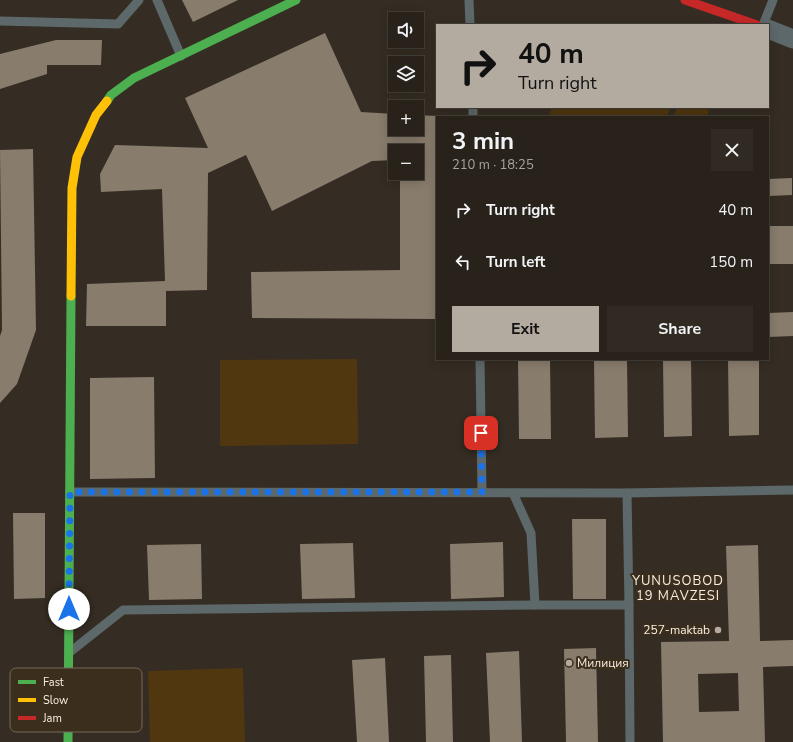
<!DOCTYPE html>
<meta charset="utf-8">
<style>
body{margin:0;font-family:"Nunito Sans",sans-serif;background:#302a23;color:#f1f3f6;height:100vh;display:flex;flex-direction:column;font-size:15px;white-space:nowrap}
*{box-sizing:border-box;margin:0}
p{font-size:13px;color:#a5a4a2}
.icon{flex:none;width:22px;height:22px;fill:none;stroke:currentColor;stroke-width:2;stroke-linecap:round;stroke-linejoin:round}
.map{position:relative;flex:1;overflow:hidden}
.side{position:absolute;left:436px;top:116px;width:333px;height:244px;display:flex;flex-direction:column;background:#28221a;border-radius:0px;box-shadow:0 2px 10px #0003,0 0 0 1px #443f39}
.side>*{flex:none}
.top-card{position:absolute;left:436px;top:24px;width:333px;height:84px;border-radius:0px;box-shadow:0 2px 10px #0003,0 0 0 1px #443f39;background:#b4aba0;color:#111;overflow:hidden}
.controls{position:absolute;left:388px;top:12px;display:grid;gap:8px}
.controls a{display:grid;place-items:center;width:36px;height:36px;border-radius:0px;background:#28221a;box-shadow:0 2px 10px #0003,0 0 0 1px #443f39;font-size:20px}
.pin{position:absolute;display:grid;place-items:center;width:34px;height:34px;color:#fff;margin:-17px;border-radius:8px;box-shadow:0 2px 6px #0006}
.me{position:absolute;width:44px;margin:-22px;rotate:0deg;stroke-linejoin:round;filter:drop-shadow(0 0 3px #0008)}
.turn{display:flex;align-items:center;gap:14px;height:84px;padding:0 16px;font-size:18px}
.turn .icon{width:52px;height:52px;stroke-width:2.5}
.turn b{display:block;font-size:28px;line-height:34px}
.round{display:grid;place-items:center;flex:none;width:42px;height:42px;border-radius:0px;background:#302a23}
.head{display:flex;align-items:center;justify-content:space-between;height:68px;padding:0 16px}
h1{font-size:24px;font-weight:700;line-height:30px}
.cta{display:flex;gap:8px;margin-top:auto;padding:8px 16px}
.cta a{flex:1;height:46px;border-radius:0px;background:#b4aba0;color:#111;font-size:16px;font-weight:700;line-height:46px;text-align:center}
.cta a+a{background:#302a23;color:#f1f3f6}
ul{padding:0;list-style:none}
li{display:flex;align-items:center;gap:12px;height:52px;padding:0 16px}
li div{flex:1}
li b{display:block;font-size:15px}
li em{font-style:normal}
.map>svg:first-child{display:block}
.green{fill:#513710}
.building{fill:#887c6c;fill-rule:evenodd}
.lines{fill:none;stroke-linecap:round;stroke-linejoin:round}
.lane{stroke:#5d686b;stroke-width:9}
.street{stroke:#5d686b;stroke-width:19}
.fast{stroke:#4caf50;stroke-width:9}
.slow{stroke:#ffc107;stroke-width:9}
.jam{stroke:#c62828;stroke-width:9}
.route{stroke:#1a73e8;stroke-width:7;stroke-dasharray:0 12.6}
.poi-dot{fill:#b4aba0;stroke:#3c2e1c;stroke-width:1.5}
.labels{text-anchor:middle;stroke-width:4;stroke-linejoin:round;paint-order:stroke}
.poi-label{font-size:12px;fill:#f8efe3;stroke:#3c2e1c;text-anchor:end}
.neighbourhood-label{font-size:13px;letter-spacing:1px;fill:#f8efe3;stroke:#3c2e1c}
.key{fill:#3c2e1c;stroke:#746858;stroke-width:1}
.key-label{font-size:11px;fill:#f8efe3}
</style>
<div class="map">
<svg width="793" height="742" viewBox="0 0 793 742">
<rect width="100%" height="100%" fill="#352d23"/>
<!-- green -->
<g class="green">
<polygon points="552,107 670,107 667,117 549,117"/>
<polygon points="677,107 701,107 709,110 707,117 673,117"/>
<polygon points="357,359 358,444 220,446 220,360"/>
<polygon points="243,668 245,742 150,742 148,671"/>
</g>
<!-- building -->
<g class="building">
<polygon points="182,0 238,0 193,22"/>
<polygon points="325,33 361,112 395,114 395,129 417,129 417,115 437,116 437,319 252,318 251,272 400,270 400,173 417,173 417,151 395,151 395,160 372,161 272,211 246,155 208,173 207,290 166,291 166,289 166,326 86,326 87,284 165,281 162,189 101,192 100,174 115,145 208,148 185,98"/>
<polygon points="56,40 102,40 101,65 47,65 47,74 0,89 0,54"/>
<polygon points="33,149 36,330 17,384 0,403 0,336 2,330 0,150"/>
<polygon points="792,178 792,195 768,196 768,179"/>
<rect x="768" y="226" width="25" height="38"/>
<polygon points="793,312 793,336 768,337 768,313"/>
<polygon points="518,359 550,359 551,439 519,439"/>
<polygon points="594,359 627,359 628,437 595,438"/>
<polygon points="663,359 691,359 692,436 664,437"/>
<polygon points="728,359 759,359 759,435 729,436"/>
<polygon points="154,377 155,478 90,479 90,378"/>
<polygon points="13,513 45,513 45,598 14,599"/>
<polygon points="572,519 606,519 606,599 573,599"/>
<polygon points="503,542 504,597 451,599 450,544"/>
<polygon points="353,543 355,598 302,599 300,544"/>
<polygon points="201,544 202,599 149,600 147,545"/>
<path d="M758,545L760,641L793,640V666L763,667L765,742H663L661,642L729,641L726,546ZM738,673L739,711L699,712L698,674Z"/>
<polygon points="596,648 598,742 566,742 564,649"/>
<polygon points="519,651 522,742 490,742 486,653"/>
<polygon points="451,655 453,742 426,742 424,656"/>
<polygon points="385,658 389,742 357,742 352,660"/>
</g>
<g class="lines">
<!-- lane -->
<g class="lane">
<polyline points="157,0 181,56"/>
<polyline points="469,0 470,25"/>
<polyline points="0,21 118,24 139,0"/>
<polyline points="763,25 773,0"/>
<polyline points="473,107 473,117"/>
<polyline points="480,359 482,492"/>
<polyline points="70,492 627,493 793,490"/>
<polyline points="513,493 531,533 535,605"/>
<polyline points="627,493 629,605 630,742"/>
<polyline points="70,652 123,610 535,605 629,605"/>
</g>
<!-- street -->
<polyline class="street" points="768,29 793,39"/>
<!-- fast -->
<g class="fast">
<polyline points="107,101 111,95 134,78 296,0"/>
<polyline points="68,742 71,296"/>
</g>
<!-- slow -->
<polyline class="slow" points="71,296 72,188 77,157 96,115 107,101"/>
<!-- jam -->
<polyline class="jam" points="685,0 757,25"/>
</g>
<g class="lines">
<!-- route -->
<polyline class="route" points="69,609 70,492 482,492 481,433"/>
</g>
<!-- markers -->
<g class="poi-dot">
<circle cx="718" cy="630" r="4"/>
<circle cx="569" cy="663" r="4"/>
</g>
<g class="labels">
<!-- poi labels -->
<g class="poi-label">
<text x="710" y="634">257-maktab</text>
<text x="577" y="667" text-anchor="start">Милиция</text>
</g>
<!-- neighbourhood labels -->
<g class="neighbourhood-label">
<text x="678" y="585">YUNUSOBOD<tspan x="678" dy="15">19 MAVZESI</tspan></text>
</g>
</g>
<!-- legend -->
<rect x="10" y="668" width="132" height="64" rx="6" class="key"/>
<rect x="18" y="680" width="18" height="4" fill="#4caf50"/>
<rect x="18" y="698" width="18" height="4" fill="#ffc107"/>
<rect x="18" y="716" width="18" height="4" fill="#c62828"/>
<g class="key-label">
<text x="43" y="686">Fast</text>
<text x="43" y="704">Slow</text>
<text x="43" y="722">Jam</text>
</g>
</svg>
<div class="controls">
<a><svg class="icon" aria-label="sound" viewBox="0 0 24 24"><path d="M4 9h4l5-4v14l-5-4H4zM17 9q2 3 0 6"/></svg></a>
<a><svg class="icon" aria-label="layers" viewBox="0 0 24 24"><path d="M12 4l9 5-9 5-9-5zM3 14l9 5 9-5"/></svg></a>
<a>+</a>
<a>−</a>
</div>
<div class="pin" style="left:481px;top:433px;background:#d93025"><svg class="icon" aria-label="arrive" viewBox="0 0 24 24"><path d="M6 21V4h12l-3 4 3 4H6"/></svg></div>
<svg class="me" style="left:69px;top:609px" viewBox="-20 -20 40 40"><circle r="19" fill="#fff"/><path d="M0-13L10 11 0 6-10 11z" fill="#1a73e8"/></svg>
<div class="top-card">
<div class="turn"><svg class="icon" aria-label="right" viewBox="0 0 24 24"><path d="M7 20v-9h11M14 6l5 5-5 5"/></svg><div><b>40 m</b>Turn right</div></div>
</div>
<section class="side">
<div class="head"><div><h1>3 min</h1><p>210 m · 18:25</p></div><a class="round"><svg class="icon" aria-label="close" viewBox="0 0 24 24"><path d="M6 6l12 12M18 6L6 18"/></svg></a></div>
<ul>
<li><svg class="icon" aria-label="right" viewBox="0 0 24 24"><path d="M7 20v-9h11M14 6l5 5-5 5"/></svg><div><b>Turn right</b></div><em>40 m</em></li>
<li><svg class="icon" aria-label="left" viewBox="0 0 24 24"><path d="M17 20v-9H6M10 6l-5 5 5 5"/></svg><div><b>Turn left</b></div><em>150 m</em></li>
</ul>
<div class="cta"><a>Exit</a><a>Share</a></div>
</section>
</div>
